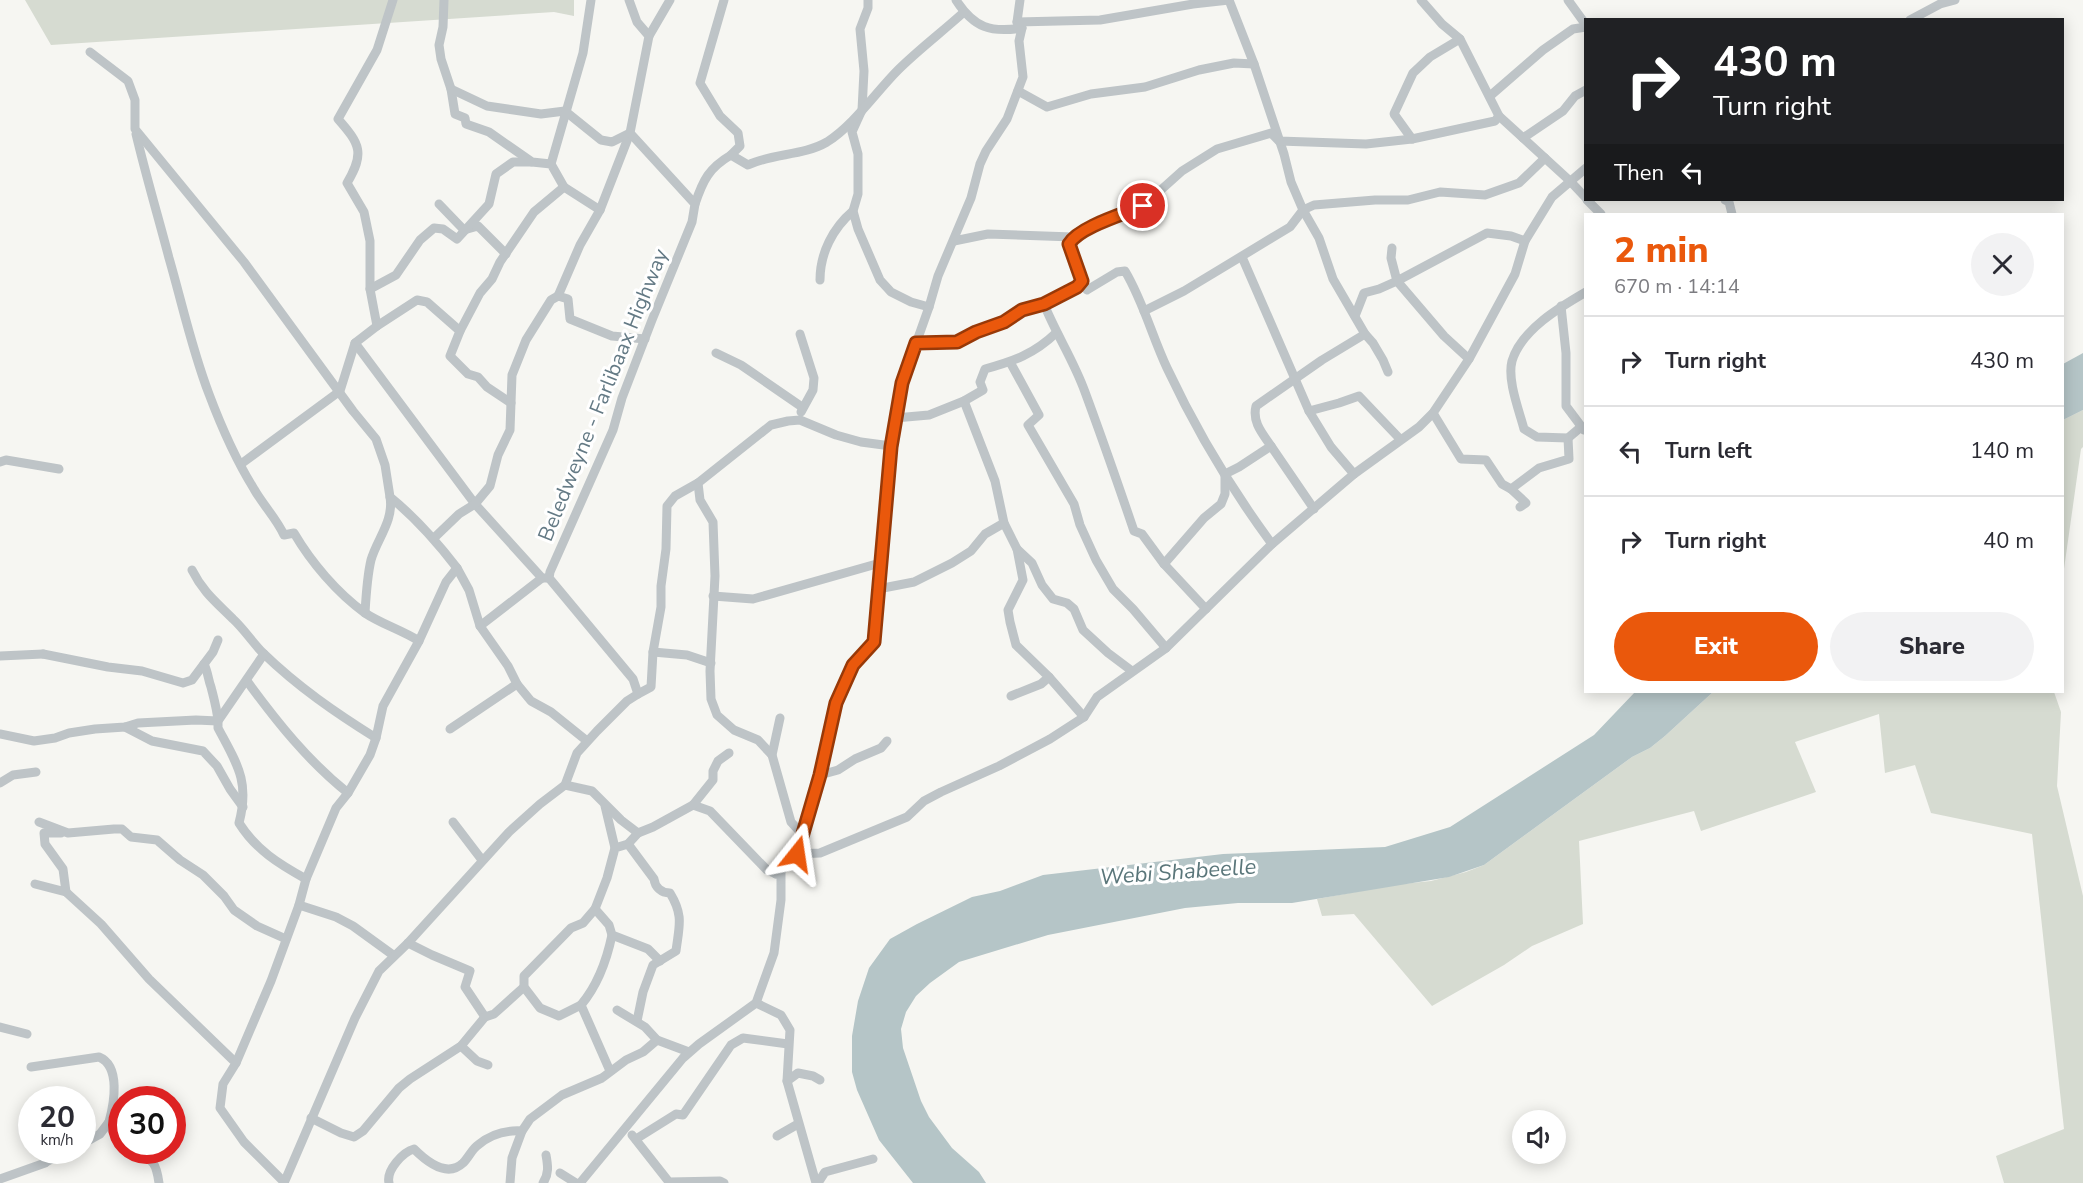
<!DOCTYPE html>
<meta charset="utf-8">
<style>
body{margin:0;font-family:"Nunito Sans",sans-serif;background:#f2f2f3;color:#2b2b33;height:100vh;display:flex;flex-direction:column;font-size:22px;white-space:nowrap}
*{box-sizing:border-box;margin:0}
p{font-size:20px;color:#7c7c81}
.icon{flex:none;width:33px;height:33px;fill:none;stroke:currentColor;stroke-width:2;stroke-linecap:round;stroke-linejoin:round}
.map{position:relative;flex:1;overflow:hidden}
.details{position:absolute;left:1584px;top:213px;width:480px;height:480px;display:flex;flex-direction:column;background:#fff;border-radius:0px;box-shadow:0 3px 15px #0003}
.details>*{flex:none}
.hud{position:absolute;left:1584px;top:18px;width:480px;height:183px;border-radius:0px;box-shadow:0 3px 15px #0003;background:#202124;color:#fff;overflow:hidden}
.tools{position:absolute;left:1512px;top:1110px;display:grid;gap:12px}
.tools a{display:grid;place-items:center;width:54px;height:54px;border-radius:50%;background:#fff;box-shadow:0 3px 15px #0003;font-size:30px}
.speed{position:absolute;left:18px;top:1086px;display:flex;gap:12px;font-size:30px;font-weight:700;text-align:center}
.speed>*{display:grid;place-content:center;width:78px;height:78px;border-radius:50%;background:#fff;box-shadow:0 3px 15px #0003;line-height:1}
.speed small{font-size:15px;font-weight:400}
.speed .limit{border:9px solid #d22;background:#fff;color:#111}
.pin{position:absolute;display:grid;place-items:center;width:51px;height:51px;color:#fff;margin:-26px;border:3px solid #fff;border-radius:50%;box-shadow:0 2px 6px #0007}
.me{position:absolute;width:66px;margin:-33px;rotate:15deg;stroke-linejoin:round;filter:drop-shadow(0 0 4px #0008)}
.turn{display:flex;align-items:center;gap:21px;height:126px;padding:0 30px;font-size:27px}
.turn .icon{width:78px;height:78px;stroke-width:2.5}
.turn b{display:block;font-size:42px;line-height:51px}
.then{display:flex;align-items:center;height:57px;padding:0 30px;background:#0003;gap:12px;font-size:22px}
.round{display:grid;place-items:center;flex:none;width:63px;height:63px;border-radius:32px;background:#f2f2f3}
.headline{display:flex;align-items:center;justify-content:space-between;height:102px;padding:0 30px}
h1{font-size:36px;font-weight:800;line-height:45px;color:#ea580c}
.cta{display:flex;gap:12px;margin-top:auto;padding:12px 30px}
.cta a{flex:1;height:69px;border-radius:36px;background:#ea580c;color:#fff;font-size:24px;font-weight:800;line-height:69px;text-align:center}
.cta a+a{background:#f2f2f3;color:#2b2b33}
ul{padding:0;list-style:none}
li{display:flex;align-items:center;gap:18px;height:90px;padding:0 30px;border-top:2px solid #e1e1e2}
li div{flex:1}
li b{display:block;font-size:22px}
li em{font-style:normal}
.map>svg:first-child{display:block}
.green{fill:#d6dbd1}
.water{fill:#b5c5c7}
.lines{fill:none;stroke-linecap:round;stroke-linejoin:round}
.street{stroke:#bec4c7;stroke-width:9}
.route-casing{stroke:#983908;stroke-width:15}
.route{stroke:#ea580c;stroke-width:10}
.labels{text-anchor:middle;stroke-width:6;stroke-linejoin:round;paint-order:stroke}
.street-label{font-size:21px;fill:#647a85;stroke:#fff}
.water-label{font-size:22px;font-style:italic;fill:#5a767a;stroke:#fff}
</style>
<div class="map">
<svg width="2083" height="1183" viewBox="0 0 2083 1183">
<rect width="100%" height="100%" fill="#f6f6f2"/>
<!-- green -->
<g class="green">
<polygon points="25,0 574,0 574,16 554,12 51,45"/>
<polygon points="2083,410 2083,447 2081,449 2063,576 2063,420"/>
<polygon points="1713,692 2054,692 2061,712 2057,786 2083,896 2083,1183 2004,1183 1996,1156 2064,1129 2032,834 1931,813 1915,765 1885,773 1879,714 1795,742 1816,792 1701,831 1694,811 1579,841 1583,924 1532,946 1504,965 1432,1006 1354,914 1322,916 1317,899 1393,885 1431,881 1466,872 1484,865 1632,757 1650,748 1665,736"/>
</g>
<!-- water -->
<g class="water">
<polygon points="2083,353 2083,410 2063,420 2063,364"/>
<polygon points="1635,692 1713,692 1665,736 1650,748 1632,757 1484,865 1449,877 1292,903 1238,903 1185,908 1048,935 959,962 930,983 916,996 906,1012 901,1029 903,1048 921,1101 929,1117 952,1148 979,1172 986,1183 913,1183 879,1140 857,1090 852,1072 852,1036 858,1001 869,968 890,939 917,924 972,897 1000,891 1043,875 1223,854 1385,847 1450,827 1594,735"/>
</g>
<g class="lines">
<!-- street -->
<g class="street">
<polyline points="444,0 443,27 439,45 441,59 451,89 455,114 465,118 466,124 489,132 532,162 551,164 564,187 600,210 580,245 558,296"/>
<polyline points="724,0 700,83 720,116 738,133 740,146 731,155"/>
<polyline points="868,0 868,8 860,29 864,71 862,110 852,132 858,154 858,194 853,211 858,229 880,280 891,292 911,302 929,307"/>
<path d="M956,0C974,28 991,33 1022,28"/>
<polyline points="1229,0 1254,64 1284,154 1291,182 1303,210 1319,238 1333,279 1365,334 1373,343 1383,360 1388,372"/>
<polyline points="1421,0 1442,24 1460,39 1499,116 1570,181 1586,198"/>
<polyline points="1568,0 1586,25"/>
<polyline points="1910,20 1940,4 1955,0"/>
<polyline points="1017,22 1020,0"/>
<polyline points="649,36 670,0"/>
<path d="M90,52L128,81L135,100V129L244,262L353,411L376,439L385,465L390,497C416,518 437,542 457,568"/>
<polyline points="451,89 487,106 541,114 565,111 601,140 612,142 630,133"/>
<polyline points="1018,91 1047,107 1091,94 1145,87 1199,70 1234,63 1254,64"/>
<polyline points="1490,96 1543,50 1573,29 1586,27"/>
<path d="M136,134C146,176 158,216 169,258C182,303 192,350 209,394C221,426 236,460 254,489C263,505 276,518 284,535L294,533C311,562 337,593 365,613C381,624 402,630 419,641"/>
<polyline points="1523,138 1563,111 1575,96 1586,90"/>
<polyline points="1412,139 1394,114 1413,73 1430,57 1460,39"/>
<polyline points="551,164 583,53 591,0"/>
<polyline points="1587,200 1601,214"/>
<polyline points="1725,200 1729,202 1732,214"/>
<polyline points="439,204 464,230 478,226 506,254"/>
<path d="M695,204C703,180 709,168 731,155L748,165C773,153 803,156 827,142C854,125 876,92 898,70C918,50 942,32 964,12"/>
<polyline points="600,210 630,133"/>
<polyline points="954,241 988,234 1073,237"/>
<polyline points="1392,248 1391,258 1397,281 1444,336 1469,359"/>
<polyline points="1242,257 1309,411 1331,447 1354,474"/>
<path d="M820,280C820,253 833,228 853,211"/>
<path d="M1082,281L1087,290L1117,272L1125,271C1143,301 1152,336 1167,368C1196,430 1232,490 1272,544"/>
<path d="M370,289V241L364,212L347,183C365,153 360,144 338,119L377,50L393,0"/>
<path d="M1044,304C1056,334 1074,361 1085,392C1102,438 1118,484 1134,531L1142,534L1164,564L1206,609"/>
<polyline points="1561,306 1566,353 1566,406 1584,430"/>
<polyline points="1144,311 1184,291 1290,227 1303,210 1314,205 1375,200 1408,200 1440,192 1485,195 1519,183 1545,158"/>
<polyline points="1355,316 1364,293 1379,289 1397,281 1487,233 1511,236 1525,241"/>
<polyline points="377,326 370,289 396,275 420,240 434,228 443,229 457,239 489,204 496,174 513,162 531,162"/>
<polyline points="460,331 480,293 492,279 500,262 534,212 564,187"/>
<polyline points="800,334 814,378 813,390 801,412"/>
<polyline points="355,343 475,504 542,578 549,578"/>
<polyline points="916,343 957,342 976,332 1004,322 1022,310 1044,304 1077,287 1082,281 1069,244 1073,237 1090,228 1143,206 1182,171 1217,149 1271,133 1279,141 1366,144 1412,139 1495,121 1499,116"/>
<polyline points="716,353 741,365 802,407"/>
<polyline points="1010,362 1039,415 1028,425 1074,504 1080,525 1096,560 1113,589 1133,609 1166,648"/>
<polyline points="964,401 995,481 1004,523 1017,549 1032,563 1042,585 1053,599 1067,603 1074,609 1083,630 1108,653 1132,671"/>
<polyline points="1309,411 1339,403 1359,396 1400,439"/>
<polyline points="1433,413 1461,459 1486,460 1502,484 1511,489 1526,503 1520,507"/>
<path d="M895,418L929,415L964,401L983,390L980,382L985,369C1014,361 1034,354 1056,333"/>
<path d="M1581,427L1568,438L1537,437L1524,429C1519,410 1507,380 1512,361C1521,330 1560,307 1586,292"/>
<polyline points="1271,446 1314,509"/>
<polyline points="0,462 6,460 59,469"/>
<polyline points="241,464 340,391 355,343 377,326 417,300 427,302 460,331 450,356 468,374 478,377 487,387 511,403"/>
<polyline points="698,483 700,500 713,522 715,576 710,671 711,699 717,715 734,730 758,740 772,755"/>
<polyline points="1511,489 1539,468 1569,459 1568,438"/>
<polyline points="434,538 459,514 475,504 490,486 498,455 510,430 512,375 526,340 551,300 558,296 568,299 570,319 612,336 645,339"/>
<path d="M1164,564L1204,518L1221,504L1225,494V474L1239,467L1271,446C1262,433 1252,422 1256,406L1322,360L1365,334"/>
<path d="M192,570C203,592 216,602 233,619C244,629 252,642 263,653C298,687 336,713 376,738"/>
<polyline points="878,589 914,582 952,563 971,551 985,534 1004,523"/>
<polyline points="713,596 753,599 880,563"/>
<path d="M365,613C366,596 367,577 371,560C377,539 394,521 390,497"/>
<polyline points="480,626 542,578"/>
<polyline points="653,652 687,655 711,663"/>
<polyline points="43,654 108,667 142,671 183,683 192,680 213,652 218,640"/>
<path d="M264,654L218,721V728C237,764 250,781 239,823C256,850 279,864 306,879"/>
<polyline points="0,656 43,654"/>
<polyline points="1049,677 1084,717"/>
<path d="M247,681C277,722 308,761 348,793"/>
<polyline points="638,694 651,687 653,652 661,607 661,586 666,549 667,506 675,496 698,483 771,425 788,421 800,420 836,435 861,442 891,446"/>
<polyline points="1011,696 1041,684 1049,677 1016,645 1010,622 1008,610 1023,580 1017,549"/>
<polyline points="780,718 772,755 791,822 802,834"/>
<polyline points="125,727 152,741 203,751 217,766 230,789 243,807"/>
<polyline points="450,729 517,684"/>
<path d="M0,734L34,741L55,738L69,733L95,729L125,727L138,723L196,720L218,721C217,709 214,699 211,687C208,679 208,672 204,664"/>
<polyline points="820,775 838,770 855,759 881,748 887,741"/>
<polyline points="0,783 13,775 36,772"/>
<polyline points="565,785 592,791 621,820 638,833 653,827 693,805 710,811 767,870 776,874 789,864 797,854 820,853 907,817 924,801 941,792 999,766 1050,739 1084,717 1097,697 1166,648 1272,544 1354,474 1419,427 1433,413 1469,359 1515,274 1525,241 1552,197 1586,168"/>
<polyline points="693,805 713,780 713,771 718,761 729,753"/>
<polyline points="605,806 615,848"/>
<polyline points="39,822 68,833 114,829 122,829 131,837 157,840 180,860 203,875 224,896 234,910 257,926 286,939"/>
<polyline points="453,822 482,860"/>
<polyline points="61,833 44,833 45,844 63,869 66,892"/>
<path d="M628,844L654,879C655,887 661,893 670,893C684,916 679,926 676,951L653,965L643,992L637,1021"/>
<polyline points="797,854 820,775 835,703 853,665 874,642 891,446 902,383 929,307 938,276 971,198 980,164 986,151 1007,119 1023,77 1019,41 1022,28 1017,22 1100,20 1193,4 1229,0"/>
<polyline points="35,884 66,892 101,924 149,979 236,1063 223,1084 220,1108 244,1142 284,1182"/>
<polyline points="299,905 336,917 353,926 393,955"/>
<polyline points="595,909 609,925 612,935 648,949 660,961"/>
<polyline points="408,943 432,955 470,971 465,987 485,1017"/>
<polyline points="756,1003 781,1015 790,1030 787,1081 816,1183"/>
<path d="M581,1005C597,986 607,959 612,935"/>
<polyline points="617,1010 645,1027 657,1040 689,1052"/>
<polyline points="0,1027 27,1034"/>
<polyline points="461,1046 477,1061 488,1065"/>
<polyline points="236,1063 271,981 299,905 306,879 336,808 348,793 370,755 376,738 383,706 419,641 446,582 457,568 469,590 480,626 508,666 517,684 531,701 551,712 587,741"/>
<path d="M31,1067L99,1057C121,1066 114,1104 109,1122"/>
<polyline points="610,1071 581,1005 559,1016 540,1008 524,987 524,976 571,928 583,923 595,909 607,878 615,848 628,844 638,833"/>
<polyline points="787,1081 798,1073 813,1076 820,1080"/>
<polyline points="311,1118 341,1133 354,1137 363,1131 399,1088 410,1079 461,1046 485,1017 494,1014 524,987"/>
<polyline points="632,1135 669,1182 720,1181 724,1183"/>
<polyline points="777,1136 798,1124"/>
<polyline points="636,1139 676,1114 683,1115 731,1045 743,1038 788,1044"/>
<polyline points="82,1144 100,1134 109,1122 113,1132 122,1143"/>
<path d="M134,1150C153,1161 156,1161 159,1183"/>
<polyline points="46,1162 69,1150"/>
<polyline points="560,1173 576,1183"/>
<polyline points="0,1179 45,1163"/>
<polyline points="284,1183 355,1018 379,971 408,943 509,832 540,804 565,785 577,753 597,731 627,701 638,694 633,679 549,578 550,572 613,430 622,398 652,320 692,222 695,204 630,133 649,36 637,22 629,0"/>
<path d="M389,1183C386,1170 403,1152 414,1149C426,1161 447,1178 463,1163C469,1157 472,1149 478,1145C491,1134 506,1130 522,1131"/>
<polyline points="510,1183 512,1158 522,1131 530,1119 562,1095 602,1078 626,1060 643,1052 657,1040"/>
<path d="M543,1183C549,1174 548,1166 546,1155"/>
<polyline points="580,1183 683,1058 699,1044 756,1003 774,953 781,900 781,872 776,874"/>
<polyline points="818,1183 825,1172 873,1159"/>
</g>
</g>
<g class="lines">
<!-- route casing -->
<g class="route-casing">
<path id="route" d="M797,854L820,775L836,703L853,665L874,642L891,447L902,383L916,343L957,342L976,332L1004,322L1022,310L1044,304L1077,287L1082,281L1069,244C1079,227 1124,214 1143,206"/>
</g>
<!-- route -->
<use href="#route" class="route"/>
</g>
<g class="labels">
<!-- street labels -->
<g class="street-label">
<text transform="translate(603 395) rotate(-68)" y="7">Beledweyne - Farlibaax Highway</text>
</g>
<!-- water labels -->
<g class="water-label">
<text transform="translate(1178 871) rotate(-4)" y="8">Webi Shabeelle</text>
</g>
</g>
</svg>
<div class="tools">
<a><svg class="icon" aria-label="sound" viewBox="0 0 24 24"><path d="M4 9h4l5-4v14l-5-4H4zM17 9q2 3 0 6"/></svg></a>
</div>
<div class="speed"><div>20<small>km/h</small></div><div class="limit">30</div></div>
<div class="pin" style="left:1143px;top:206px;background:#d93025"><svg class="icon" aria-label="arrive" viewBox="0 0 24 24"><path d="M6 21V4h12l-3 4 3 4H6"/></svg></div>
<svg class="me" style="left:797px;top:854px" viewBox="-20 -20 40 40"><path d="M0-17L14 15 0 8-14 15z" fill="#ea580c" stroke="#fff" stroke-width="4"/></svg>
<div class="hud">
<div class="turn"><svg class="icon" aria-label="right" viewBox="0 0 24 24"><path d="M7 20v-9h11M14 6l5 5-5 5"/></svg><div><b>430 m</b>Turn right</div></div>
<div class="then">Then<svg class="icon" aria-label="left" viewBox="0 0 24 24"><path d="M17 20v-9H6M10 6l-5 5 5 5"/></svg></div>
</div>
<section class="details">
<div class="headline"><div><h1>2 min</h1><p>670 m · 14:14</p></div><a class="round"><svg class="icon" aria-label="close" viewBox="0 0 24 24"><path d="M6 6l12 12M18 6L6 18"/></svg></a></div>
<ul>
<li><svg class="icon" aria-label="right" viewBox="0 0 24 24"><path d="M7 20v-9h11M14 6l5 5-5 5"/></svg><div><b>Turn right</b></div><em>430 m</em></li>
<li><svg class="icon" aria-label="left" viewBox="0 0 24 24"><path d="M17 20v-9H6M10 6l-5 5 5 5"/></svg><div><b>Turn left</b></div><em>140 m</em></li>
<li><svg class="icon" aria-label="right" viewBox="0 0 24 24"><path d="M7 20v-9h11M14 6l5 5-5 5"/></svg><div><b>Turn right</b></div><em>40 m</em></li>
</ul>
<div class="cta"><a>Exit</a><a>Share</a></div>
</section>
</div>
